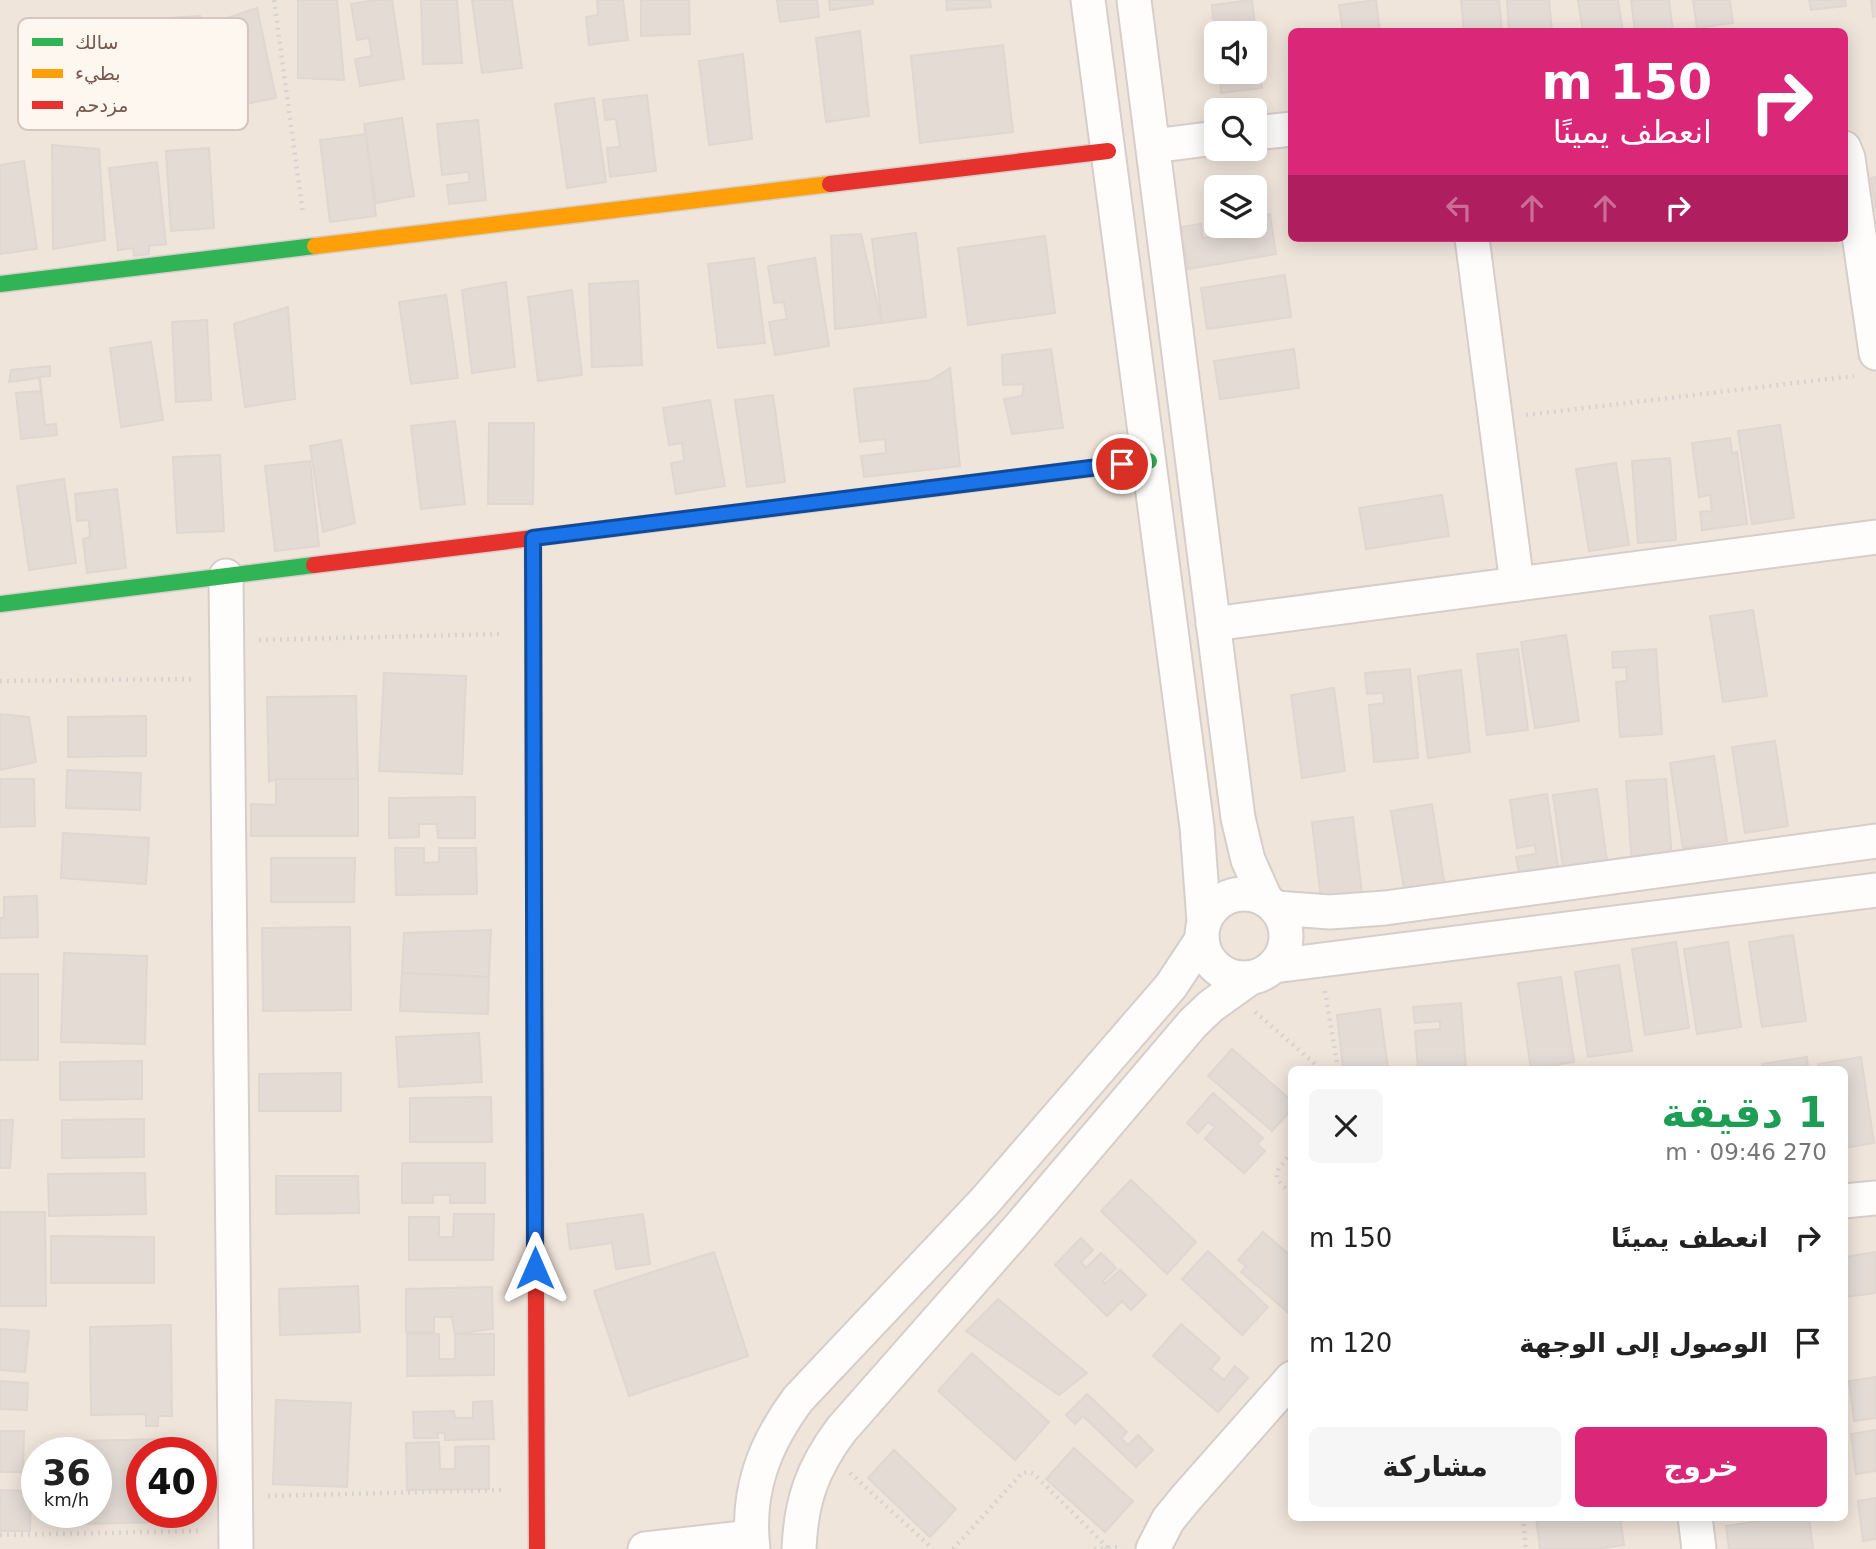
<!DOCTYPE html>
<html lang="ar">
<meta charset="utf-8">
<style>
body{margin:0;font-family:"DejaVu Sans","Noto Sans Arabic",sans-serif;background:#f6f6f6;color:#222;direction:rtl;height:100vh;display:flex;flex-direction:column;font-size:26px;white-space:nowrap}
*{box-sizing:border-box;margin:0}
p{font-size:23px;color:#767676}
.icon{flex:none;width:38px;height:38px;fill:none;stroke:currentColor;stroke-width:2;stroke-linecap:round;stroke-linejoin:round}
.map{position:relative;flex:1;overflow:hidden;direction:ltr}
.details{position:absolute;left:1288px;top:1066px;width:560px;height:455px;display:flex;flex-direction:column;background:#fff;border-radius:10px;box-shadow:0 4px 18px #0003;direction:rtl}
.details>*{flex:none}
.banner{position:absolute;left:1288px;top:28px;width:560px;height:214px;border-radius:10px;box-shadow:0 4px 18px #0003;direction:rtl;background:#db2777;color:#fff;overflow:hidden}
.tools{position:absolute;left:1204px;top:21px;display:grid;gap:14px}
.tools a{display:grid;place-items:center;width:63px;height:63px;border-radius:10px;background:#fff;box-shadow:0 4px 18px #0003;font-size:35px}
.speed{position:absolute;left:21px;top:1437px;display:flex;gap:14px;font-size:35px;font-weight:700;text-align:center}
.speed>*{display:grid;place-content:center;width:91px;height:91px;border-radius:50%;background:#fff;box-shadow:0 4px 18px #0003;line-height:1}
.speed small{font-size:18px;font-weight:400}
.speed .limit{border:10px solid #d22;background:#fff;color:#111}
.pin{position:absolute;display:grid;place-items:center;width:60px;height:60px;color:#fff;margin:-30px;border:4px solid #fff;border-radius:50%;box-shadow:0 2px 7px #0007}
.me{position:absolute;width:77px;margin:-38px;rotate:0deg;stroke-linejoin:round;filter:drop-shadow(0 0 5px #0008)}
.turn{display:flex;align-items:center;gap:24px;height:147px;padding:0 21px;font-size:32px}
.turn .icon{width:91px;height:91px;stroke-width:2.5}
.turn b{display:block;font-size:49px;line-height:60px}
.lanes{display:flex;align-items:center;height:66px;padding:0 21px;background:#0003;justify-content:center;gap:35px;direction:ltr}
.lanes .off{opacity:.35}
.round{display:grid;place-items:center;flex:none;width:74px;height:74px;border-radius:10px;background:#f6f6f6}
.headline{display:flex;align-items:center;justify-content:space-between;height:119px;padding:0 21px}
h1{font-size:42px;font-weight:800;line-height:52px;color:#1e9e55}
.button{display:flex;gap:14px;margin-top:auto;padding:14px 21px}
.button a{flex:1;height:80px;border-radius:10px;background:#db2777;color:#fff;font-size:28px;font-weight:800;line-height:80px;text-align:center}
.button a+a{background:#f6f6f6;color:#222}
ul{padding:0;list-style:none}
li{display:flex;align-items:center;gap:21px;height:105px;padding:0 21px}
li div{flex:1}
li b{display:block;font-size:26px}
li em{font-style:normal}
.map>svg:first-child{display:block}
.residential{fill:#f0e5db;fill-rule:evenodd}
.building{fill:#e4dbd5;stroke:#e1d6d0;stroke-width:2}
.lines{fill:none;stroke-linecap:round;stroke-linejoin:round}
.street-casing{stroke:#d6ceca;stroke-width:37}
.fast-casing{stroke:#d7ceca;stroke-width:19}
.slow-casing{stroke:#d7ceca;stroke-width:19}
.jam-casing{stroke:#d7ceca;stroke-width:19}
.path{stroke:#dad2d0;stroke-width:4.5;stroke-dasharray:2 5;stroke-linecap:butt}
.street{stroke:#fefdfc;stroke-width:33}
.fast{stroke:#30b455;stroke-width:16}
.slow{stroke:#ff9f0a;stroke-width:16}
.jam{stroke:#e5322d;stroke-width:16}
.route-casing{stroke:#114b97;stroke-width:18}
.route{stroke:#1a73e8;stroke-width:12}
.key{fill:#fef7f0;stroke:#d5c7bf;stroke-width:2}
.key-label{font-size:19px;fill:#76584d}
</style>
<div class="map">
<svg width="1876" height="1549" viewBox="0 0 1876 1549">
<rect width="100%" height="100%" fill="#f8f3ed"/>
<!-- residential -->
<path class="residential" d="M0,0H1876V1549H0ZM1292,32H1844V238H1292ZM1216,33H1255V72H1216ZM1216,110H1255V149H1216ZM1216,187H1255V226H1216ZM1292,1069H1844V1517H1292ZM37,1452H96V1512H37ZM142,1452H201V1512H142Z"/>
<!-- building -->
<g class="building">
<polygon points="298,0 337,0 344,80 298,78"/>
<polygon points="375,0 392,0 404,79 360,86 355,59 372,56 369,38 357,40 351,4"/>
<polygon points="421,0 457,0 462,63 423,64"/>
<polygon points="472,0 512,0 522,68 482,73"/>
<polygon points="597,0 623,0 628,40 589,45 586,17 598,15"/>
<polygon points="641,0 689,0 690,34 641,36"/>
<polygon points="777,0 817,0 819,17 780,22"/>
<polygon points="829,0 873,0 873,4 830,10"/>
<polygon points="946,0 990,0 991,7 947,10"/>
<polygon points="1252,0 1262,88 1221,93 1219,72 1255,72 1255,33 1216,33 1216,46 1212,5"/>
<polygon points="1376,0 1380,32 1343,32 1339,5"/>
<polygon points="1461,0 1499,0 1502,32 1464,32"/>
<polygon points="1507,0 1549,0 1552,32 1509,32"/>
<polygon points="1578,0 1618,0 1623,32 1583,32"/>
<polygon points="1631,0 1669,0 1673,32 1635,32"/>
<polygon points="1693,0 1730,0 1733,23 1697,28"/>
<polygon points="1809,0 1845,0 1846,6 1811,10"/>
<polygon points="1871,0 1876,0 1876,16 1873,17"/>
<polygon points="257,8 276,98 219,109 212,23"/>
<polygon points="200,16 207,99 162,98 154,19"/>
<polygon points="860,31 869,116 826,122 816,38"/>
<polygon points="1003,45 1013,132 920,143 911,56"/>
<polygon points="743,54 752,139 709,145 699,61"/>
<polygon points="647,95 656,171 610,177 607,148 620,147 616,119 605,120 603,100"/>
<polygon points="594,98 606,182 567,188 555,104"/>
<polygon points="402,118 414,196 376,203 364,124"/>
<polygon points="478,120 486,200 449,204 447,185 470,182 468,172 442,175 437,124"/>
<polygon points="366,134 376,216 330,222 320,140"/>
<polygon points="52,145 99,149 105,240 53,249"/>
<polygon points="209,148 214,228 171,231 166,151"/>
<polygon points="24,161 37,249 0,254 0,165"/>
<polygon points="157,162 166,244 149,246 149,254 134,256 133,248 118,250 109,168"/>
<polygon points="1876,177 1876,212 1871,178"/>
<polygon points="1270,214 1276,254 1188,269 1181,227 1201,224 1203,238 1217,236 1214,223 1216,223 1216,226 1255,226 1255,217"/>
<polygon points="916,233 926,317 882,323 872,239"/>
<polygon points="861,234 882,323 835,329 831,236"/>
<polygon points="1045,236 1055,313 968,325 958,248"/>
<polygon points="754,258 765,343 718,348 708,264"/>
<polygon points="815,258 829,346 775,355 769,322 787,319 784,302 774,303 768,266"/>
<polygon points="1285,275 1291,317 1207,329 1201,288"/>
<polygon points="638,281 642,365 592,367 589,284"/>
<polygon points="506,282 515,367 472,373 462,290"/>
<polygon points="572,290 582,375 538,381 528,297"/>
<polygon points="446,295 458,378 411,384 399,302"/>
<polygon points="288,307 295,399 245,407 234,324"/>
<polygon points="207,320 211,400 176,402 172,322"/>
<polygon points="151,342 163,420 121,427 110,348"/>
<polygon points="1051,349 1063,428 1012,434 1004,399 1022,396 1024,384 1003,385 1002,355"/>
<polygon points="1294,349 1299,388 1220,399 1214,361"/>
<polygon points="50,366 50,376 40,377 45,425 56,424 57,435 21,439 16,393 41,391 39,378 9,382 11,370"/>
<polygon points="950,368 960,466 864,477 861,456 886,453 885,439 860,442 854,389 931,380"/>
<polygon points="773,395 785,482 747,487 735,400"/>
<polygon points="710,400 725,486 676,494 671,463 684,461 682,443 669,445 663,408"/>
<polygon points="455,421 465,504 421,509 411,426"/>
<polygon points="489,423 534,423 533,504 488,504"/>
<polygon points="1780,425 1794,518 1752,524 1738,431"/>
<polygon points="1730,438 1732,453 1737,452 1747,524 1702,530 1700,512 1712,511 1710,495 1699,497 1692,443"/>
<polygon points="341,440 355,523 323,532 310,446"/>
<polygon points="220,455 224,531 177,533 173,457"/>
<polygon points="1670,458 1676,540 1638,543 1632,461"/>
<polygon points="310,461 319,546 275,551 265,466"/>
<polygon points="1616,463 1629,545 1589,551 1576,469"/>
<polygon points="64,479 76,563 29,570 17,486"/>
<polygon points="117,489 126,568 87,573 83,539 90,537 89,520 77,521 75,494"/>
<polygon points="1442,495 1449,536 1366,549 1359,508"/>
<polygon points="1753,610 1767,696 1723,702 1710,616"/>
<polygon points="1566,635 1579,721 1535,728 1521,642"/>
<polygon points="1518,649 1528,730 1487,735 1477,654"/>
<polygon points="1656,649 1662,734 1620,737 1616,682 1627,681 1626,667 1613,668 1612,652"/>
<polygon points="1410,669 1418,758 1374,762 1369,705 1384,703 1383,693 1367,694 1365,673"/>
<polygon points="1461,670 1470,752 1428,758 1418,676"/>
<polygon points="384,673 466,676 462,774 379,771"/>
<polygon points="1334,688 1345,771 1302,778 1291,695"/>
<polygon points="356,696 358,779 276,779 269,782 267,697"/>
<polygon points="0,714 29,717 36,762 0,770"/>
<polygon points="146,716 146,756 68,757 68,717"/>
<polygon points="1775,741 1788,826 1745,833 1732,747"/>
<polygon points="1714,756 1727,841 1683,848 1670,763"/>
<polygon points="67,770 141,773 140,810 66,808"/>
<polygon points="0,779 34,779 35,826 0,827"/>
<polygon points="276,779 358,779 358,836 251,836 251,804 276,805"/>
<polygon points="1666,779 1672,860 1632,863 1626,781"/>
<polygon points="1597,789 1608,868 1564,874 1553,795"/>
<polygon points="1547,794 1559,873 1520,879 1516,857 1536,854 1535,845 1517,848 1510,800"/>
<polygon points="475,797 475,838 438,838 437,824 419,824 419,837 389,838 389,798"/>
<polygon points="1432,804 1445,887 1405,894 1391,811"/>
<polygon points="1353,817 1363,902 1322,907 1312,822"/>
<polygon points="63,833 149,838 146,884 61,878"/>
<polygon points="395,848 424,848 424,863 439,862 439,848 476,848 477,894 396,895"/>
<polygon points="271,858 355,858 354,902 271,902"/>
<polygon points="37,896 38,937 0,938 0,918 4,918 4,897"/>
<polygon points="350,927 351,1010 263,1011 262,928"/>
<polygon points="491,930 489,977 402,973 404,933"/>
<polygon points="1793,935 1806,1021 1762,1027 1749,942"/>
<polygon points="1676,942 1689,1028 1645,1035 1632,949"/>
<polygon points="1728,942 1741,1027 1697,1034 1684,949"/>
<polygon points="64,953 147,956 145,1044 61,1042"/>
<polygon points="1619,965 1632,1051 1588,1057 1575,972"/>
<polygon points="402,973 489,977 488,1014 400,1011"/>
<rect x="0" y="974" width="38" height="86"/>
<polygon points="1561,977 1574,1062 1531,1069 1518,983"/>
<polygon points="1461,1003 1466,1069 1418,1069 1415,1031 1440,1029 1440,1021 1415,1023 1413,1007"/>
<polygon points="1380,1009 1388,1069 1343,1069 1337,1015"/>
<polygon points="479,1033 482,1082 399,1087 396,1037"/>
<polygon points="1232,1049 1292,1101 1292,1109 1272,1131 1208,1076"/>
<polygon points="1807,1057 1808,1069 1763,1069 1762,1064"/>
<polygon points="1861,1057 1874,1143 1844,1148 1844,1069 1819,1069 1818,1064"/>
<polygon points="142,1061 142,1099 60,1100 60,1062"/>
<polygon points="341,1073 341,1111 259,1111 259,1074"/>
<polygon points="1213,1093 1263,1138 1257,1144 1265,1151 1244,1173 1205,1139 1215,1127 1208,1122 1198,1133 1187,1123"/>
<polygon points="491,1097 492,1142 410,1142 410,1098"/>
<polygon points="144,1119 144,1157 62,1158 62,1120"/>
<polygon points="0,1120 13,1120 10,1168 0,1168"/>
<polygon points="402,1163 485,1163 485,1203 450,1203 450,1195 433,1195 433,1203 402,1203"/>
<polygon points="145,1173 146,1214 49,1216 48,1174"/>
<polygon points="276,1176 358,1176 359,1213 276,1214"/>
<polygon points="1131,1180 1196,1242 1167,1274 1101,1211"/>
<polygon points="0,1212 45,1212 46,1306 0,1306"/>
<polygon points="454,1214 494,1214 493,1260 409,1260 409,1217 439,1217 439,1237 453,1237"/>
<polygon points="643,1214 650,1264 616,1269 612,1243 570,1249 567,1224"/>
<polygon points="1263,1232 1292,1257 1292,1316 1241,1272 1246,1266 1238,1260"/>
<polygon points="51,1236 154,1237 154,1283 51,1283"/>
<polygon points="1081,1238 1093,1250 1081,1262 1086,1268 1101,1253 1116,1268 1103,1281 1105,1284 1120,1270 1146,1295 1131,1310 1122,1301 1107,1316 1055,1265"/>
<polygon points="1208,1251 1268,1307 1242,1335 1182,1279"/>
<polygon points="714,1252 748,1356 629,1396 594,1291"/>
<polygon points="1876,1252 1876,1293 1844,1297 1844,1257"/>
<polygon points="358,1286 360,1332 280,1335 279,1289"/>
<polygon points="492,1287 493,1329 455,1334 452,1317 434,1317 434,1332 406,1332 406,1289"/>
<polygon points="998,1299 1087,1373 1059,1395 966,1331"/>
<polygon points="1181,1324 1220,1358 1211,1369 1224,1380 1235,1366 1248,1378 1218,1412 1153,1356"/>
<polygon points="171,1325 172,1416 158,1416 158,1426 146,1426 146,1414 91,1415 90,1327"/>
<polygon points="0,1329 29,1331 25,1372 0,1370"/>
<polygon points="407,1334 439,1334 439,1359 455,1359 455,1334 494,1334 494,1375 407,1376"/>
<polygon points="972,1353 1049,1422 1015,1460 938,1391"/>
<polygon points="1876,1377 1876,1418 1854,1421 1849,1381"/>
<polygon points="0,1381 28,1383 27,1410 0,1409"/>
<polygon points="1087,1394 1127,1432 1121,1438 1128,1445 1138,1435 1153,1450 1136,1467 1083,1416 1075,1424 1066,1415"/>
<polygon points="276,1400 351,1403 347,1487 273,1484"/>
<polygon points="492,1401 494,1439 445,1440 445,1433 437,1433 438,1438 414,1438 413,1412 454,1411 455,1418 473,1418 473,1402"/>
<polygon points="1876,1430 1876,1471 1856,1474 1851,1434"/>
<polygon points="0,1431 24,1431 23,1472 0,1472"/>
<polygon points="161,1439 161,1452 142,1452 142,1512 162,1512 162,1522 82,1524 82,1512 96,1512 96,1452 81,1452 81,1441"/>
<polygon points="439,1442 440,1469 455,1469 455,1447 489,1446 489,1489 407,1490 406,1443"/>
<polygon points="1074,1448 1133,1501 1105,1532 1046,1479"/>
<polygon points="894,1450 956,1509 930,1537 868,1478"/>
<polygon points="0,1490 31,1491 30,1531 0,1531"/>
<polygon points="1876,1498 1876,1539 1863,1541 1858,1501"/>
<polygon points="1536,1517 1620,1517 1624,1545 1596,1549 1540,1549"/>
<polygon points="1785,1517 1809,1517 1813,1549 1729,1549 1726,1526"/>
</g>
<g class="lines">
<!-- street casing -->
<g class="street-casing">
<g id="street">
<polyline points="1088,0 1197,827 1204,921"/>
<polyline points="1134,0 1238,818 1248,860 1266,900"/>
<polyline points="1255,133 1292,129"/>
<polyline points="1153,146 1216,138"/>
<polyline points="1844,148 1848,158 1876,353"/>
<polyline points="1472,238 1517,584"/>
<polyline points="226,576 236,1549"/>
<polyline points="1213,624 1876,537"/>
<circle cx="1244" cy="936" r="42"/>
<polyline points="1276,908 1330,912 1385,908 1876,841"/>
<polyline points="1274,966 1876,890"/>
<polyline points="1844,1201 1876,1198"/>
<polyline points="1695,1517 1699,1549"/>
<polyline points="645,1549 751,1537"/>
<path d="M753,1549C746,1492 764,1445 798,1399L985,1201L1171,986L1202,939"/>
<path d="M799,1549C801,1501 812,1469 841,1430L1017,1230L1193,1023L1211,1006L1250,978"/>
<polyline points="1153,1549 1168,1520 1186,1498 1292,1378"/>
</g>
</g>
<!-- fast casing -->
<g class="fast-casing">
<g id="fast">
<polyline points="0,284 315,246"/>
<polyline points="703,517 1149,461"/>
<polyline points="533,538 535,1034"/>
<polyline points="0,604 314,565"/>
</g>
</g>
<!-- slow casing -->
<g class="slow-casing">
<polyline id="slow" points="315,246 830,184"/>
</g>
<!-- jam casing -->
<g class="jam-casing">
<g id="jam">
<polyline points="830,184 1108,151"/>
<polyline points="314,565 703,517"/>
<polyline points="535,1034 537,1549"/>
</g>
</g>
<!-- path -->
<g class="path">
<polyline points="274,0 303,214"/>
<polyline points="1526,415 1854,376"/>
<polyline points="259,640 499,634"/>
<polyline points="0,681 195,679"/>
<polyline points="1325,991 1338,1069"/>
<polyline points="1255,1012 1321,1069"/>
<path d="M1292,1152C1275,1174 1269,1174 1292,1194"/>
<polyline points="850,1473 933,1549"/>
<polyline points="268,1496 501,1490"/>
<polyline points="1523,1517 1526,1549"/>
<polyline points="0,1535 202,1531"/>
<polyline points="953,1549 1022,1473 1028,1472 1034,1474 1108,1548"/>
<polyline points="1094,1549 1122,1547"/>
</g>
<!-- street -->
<use href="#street" class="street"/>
<!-- fast -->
<use href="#fast" class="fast"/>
<!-- slow -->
<use href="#slow" class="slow"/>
<!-- jam -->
<use href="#jam" class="jam"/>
</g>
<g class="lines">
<!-- route casing -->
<g class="route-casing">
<polyline id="route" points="535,1268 533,538 1122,464"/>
</g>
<!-- route -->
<use href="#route" class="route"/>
</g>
<!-- legend -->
<rect x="18" y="18" width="230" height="112" rx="10" class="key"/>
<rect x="32" y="38" width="31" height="8" fill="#30b455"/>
<rect x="32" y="69" width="31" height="9" fill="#ff9f0a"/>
<rect x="32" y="101" width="31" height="8" fill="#e5322d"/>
<g class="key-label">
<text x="75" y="49">سالك</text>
<text x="75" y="80">بطيء</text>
<text x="75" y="112">مزدحم</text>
</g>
</svg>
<div class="tools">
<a><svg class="icon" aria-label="sound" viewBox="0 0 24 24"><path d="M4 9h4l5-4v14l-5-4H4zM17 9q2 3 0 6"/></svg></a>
<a><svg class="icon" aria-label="search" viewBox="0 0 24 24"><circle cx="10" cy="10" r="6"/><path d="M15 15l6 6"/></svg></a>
<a><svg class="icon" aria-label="layers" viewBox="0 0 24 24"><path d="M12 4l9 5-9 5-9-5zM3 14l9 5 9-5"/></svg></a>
</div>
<div class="speed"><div>36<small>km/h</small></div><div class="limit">40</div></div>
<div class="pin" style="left:1122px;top:464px;background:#d93025"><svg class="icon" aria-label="arrive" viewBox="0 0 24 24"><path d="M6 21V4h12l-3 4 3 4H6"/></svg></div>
<svg class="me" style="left:535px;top:1268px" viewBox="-20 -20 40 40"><path d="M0-17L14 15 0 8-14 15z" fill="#1a73e8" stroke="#fff" stroke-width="4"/></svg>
<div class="banner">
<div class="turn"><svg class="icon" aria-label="right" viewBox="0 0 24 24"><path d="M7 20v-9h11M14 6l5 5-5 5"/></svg><div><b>150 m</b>انعطف يمينًا</div></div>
<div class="lanes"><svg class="icon off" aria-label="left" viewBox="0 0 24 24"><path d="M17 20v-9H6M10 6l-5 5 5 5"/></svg><svg class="icon off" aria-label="ahead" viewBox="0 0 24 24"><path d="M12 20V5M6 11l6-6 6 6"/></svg><svg class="icon off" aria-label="ahead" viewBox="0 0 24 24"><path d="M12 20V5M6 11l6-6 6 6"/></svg><svg class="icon" aria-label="right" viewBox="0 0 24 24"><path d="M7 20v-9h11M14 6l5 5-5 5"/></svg></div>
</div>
<section class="details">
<div class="headline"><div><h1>1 دقيقة</h1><p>270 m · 09:46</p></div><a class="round"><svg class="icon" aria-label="close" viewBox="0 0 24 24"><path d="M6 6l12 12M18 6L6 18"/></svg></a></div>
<ul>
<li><svg class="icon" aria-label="right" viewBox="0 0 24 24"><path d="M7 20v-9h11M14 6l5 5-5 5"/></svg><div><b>انعطف يمينًا</b></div><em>150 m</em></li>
<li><svg class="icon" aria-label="arrive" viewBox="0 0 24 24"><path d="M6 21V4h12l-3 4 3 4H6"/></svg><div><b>الوصول إلى الوجهة</b></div><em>120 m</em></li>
</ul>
<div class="button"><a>خروج</a><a>مشاركة</a></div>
</section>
</div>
